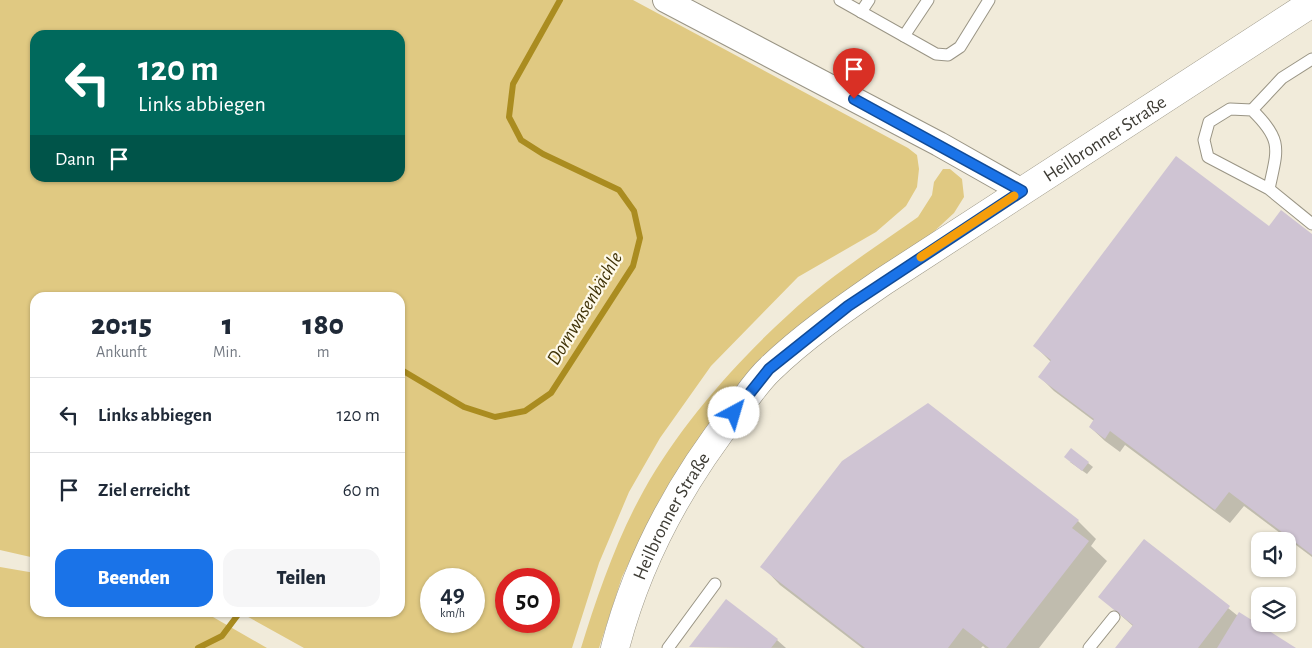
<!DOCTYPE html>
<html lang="de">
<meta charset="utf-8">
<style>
body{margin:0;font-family:"Alegreya Sans",sans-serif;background:#f6f6f7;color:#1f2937;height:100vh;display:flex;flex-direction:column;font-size:19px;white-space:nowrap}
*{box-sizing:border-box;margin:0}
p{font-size:16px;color:#747a83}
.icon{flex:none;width:28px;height:28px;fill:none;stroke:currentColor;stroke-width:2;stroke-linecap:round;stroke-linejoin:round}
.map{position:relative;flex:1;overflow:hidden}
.panel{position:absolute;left:30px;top:292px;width:375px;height:325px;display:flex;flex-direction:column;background:#fff;border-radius:15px;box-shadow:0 1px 4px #0004}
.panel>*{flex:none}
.top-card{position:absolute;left:30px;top:30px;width:375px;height:152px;border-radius:15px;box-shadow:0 1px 4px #0004;background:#00695c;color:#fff;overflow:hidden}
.fabs{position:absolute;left:1251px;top:532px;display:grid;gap:10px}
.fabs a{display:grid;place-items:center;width:45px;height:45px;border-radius:10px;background:#fff;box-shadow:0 1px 4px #0004;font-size:25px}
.speed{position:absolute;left:420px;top:568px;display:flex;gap:10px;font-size:25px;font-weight:700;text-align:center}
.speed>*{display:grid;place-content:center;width:65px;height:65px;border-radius:50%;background:#fff;box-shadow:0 1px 4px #0004;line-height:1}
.speed small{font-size:12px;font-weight:400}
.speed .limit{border:8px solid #d22;background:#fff;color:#111}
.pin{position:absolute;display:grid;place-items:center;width:42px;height:42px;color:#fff;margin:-51px -21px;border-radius:50% 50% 50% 0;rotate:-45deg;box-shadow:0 0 5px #0007}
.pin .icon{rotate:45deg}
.me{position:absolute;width:55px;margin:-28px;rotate:39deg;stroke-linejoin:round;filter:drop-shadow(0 0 4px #0008)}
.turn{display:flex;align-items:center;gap:18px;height:105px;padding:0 25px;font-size:22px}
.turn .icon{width:65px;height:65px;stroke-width:2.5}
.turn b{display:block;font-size:35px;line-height:42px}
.then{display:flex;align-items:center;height:48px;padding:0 25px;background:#0003;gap:10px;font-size:19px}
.eta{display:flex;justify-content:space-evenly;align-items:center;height:85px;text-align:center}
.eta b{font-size:30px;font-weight:800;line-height:35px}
.action{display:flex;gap:10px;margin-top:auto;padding:10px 25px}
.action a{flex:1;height:58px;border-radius:15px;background:#1a73e8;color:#fff;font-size:20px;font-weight:800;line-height:58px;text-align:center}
.action a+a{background:#f6f6f7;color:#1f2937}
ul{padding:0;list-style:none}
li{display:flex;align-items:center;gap:15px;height:75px;padding:0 25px;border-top:1px solid #e0e1e3}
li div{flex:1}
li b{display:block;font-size:19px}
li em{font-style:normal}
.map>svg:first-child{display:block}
.green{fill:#e0c982;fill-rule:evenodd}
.shadow{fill:#0003}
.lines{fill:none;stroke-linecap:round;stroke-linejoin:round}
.stream{stroke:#aa8c20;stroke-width:6}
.building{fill:#cfc4d3}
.lane-casing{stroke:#9a9585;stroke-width:13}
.street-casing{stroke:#9a9585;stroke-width:26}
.secondary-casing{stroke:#9a9585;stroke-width:29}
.lane{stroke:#fff;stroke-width:11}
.street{stroke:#fff;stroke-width:24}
.secondary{stroke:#fff;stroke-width:28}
.route-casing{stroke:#114b97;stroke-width:12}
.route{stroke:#1a73e8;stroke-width:9}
.slow{stroke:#f59e0b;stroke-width:9}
.labels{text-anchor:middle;stroke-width:4.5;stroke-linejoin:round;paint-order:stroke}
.street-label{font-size:19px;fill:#3d3b34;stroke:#fef9e8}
.water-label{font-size:20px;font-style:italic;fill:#403307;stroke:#fef9e8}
</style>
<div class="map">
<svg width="1312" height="648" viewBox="0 0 1312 648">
<rect width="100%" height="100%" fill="#f1ebda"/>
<!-- green -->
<g class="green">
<path d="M0,0H633L908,148L917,155L919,169L917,187L906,206L876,232L798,277L711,366L660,438L629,492L599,563L572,648H304L241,613L400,612V298H35V558L0,550ZM35,35H400V178H35ZM431,579H474V621H431ZM506,579H549V621H506Z"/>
<path d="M943,169H950L962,179L964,197L954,213L927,238L821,308L751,369L689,453L660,499L622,577L599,648H581C597,596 617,538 644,490C679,427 735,363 788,315C827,278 874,248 918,217L932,195L934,182Z"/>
<polygon points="0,567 35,573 35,612 206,613 267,648 0,648"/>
</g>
<!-- shadow -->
<g class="shadow">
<polygon points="1270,228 1312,236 1312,557 1244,506 1230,523 1125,445 1120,452 1105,441 1090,427 1094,421 1054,391 1040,377 1051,362 1035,346"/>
<polygon points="1070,462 1088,463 1093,467 1087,474"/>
<polygon points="1078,521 1096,539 1091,546 1107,561 1039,648 985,648 983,646 981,648 862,648 780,585 762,566"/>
<polygon points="1144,541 1238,616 1294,648 1117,648 1134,627 1100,597"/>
<polygon points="777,640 786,648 691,647"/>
</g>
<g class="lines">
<!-- stream -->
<g class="stream">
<polyline points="400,369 464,407 495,417 525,411 551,393 633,266 640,238 634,211 619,190 543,154 521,140 509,117 513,84 560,0"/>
<polyline points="198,648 222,636 240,612"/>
</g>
</g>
<!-- building -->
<g class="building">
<polygon points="1176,156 1269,226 1281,210 1312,234 1312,555 1229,492 1215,510 1110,431 1105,439 1089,427 1094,419 1038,377 1051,360 1033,346"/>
<polygon points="928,403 1079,520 1072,528 1089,541 1006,648 989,648 963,628 948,648 865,648 760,567 842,461"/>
<polygon points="1071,448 1089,462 1082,471 1064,457"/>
<polygon points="1144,539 1230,606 1198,648 1115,648 1133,625 1098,597"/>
<polygon points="726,599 778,639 771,648 689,647"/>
<polygon points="1239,612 1296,648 1217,648"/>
</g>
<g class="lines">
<!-- lane casing -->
<g class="lane-casing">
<g id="lane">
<polyline points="840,0 936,54 948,55 960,47 989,0"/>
<polyline points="861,12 869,0"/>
<polyline points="904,36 928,0"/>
<polyline points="1252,110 1282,78 1312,59"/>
<path d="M1269,189C1277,150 1284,141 1252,110L1230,109L1209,122L1204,140L1208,157L1269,189L1312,224"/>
<polyline points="668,648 715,584"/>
<polyline points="1089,648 1114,617"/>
</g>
</g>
<!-- street casing -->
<g class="street-casing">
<polyline id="street" points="665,0 939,144 1022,191"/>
</g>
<!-- secondary casing -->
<g class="secondary-casing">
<g id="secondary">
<path id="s1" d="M615,648C638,559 680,482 737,410C747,397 757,381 770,369C804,336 845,308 884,281L1312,3"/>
</g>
</g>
<!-- lane -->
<use href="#lane" class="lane"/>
<!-- street -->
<use href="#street" class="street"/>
<!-- secondary -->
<use href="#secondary" class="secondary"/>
</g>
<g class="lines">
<!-- route casing -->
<g class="route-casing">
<polyline id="route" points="734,413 769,369 848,306 1022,191 854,99"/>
</g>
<!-- route -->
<use href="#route" class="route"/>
<!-- slow -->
<polyline class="slow" points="921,257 1014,196"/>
</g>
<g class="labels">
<!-- street labels -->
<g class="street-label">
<text dy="7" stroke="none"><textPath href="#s1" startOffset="729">Heilbronner Straße</textPath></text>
<text dy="7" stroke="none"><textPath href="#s1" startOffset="144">Heilbronner Straße</textPath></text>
</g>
<!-- water labels -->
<g class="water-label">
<text transform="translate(584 308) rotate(-59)" y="7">Dornwasenbächle</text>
</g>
</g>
</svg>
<div class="fabs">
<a><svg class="icon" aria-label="sound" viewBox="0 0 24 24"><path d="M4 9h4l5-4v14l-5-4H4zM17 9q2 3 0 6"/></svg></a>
<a><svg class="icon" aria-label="layers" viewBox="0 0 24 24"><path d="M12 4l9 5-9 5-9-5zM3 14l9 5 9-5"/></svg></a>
</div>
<div class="speed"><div>49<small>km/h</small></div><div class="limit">50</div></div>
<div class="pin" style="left:854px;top:99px;background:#d93025"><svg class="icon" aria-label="arrive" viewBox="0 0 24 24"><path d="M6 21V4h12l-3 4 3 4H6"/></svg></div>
<svg class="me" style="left:734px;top:413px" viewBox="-20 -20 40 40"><circle r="19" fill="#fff"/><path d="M0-13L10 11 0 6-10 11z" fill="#1a73e8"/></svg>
<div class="top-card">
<div class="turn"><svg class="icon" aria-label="left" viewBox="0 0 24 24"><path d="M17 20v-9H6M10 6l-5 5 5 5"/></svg><div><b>120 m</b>Links abbiegen</div></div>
<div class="then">Dann<svg class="icon" aria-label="arrive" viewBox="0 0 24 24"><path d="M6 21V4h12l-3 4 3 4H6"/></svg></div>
</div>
<section class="panel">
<div class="eta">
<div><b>20:15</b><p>Ankunft</p></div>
<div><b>1</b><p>Min.</p></div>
<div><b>180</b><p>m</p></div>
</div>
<ul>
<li><svg class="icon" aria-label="left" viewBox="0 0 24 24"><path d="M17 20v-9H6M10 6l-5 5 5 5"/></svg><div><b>Links abbiegen</b></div><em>120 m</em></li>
<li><svg class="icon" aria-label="arrive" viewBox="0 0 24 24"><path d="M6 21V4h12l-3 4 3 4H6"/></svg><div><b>Ziel erreicht</b></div><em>60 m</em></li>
</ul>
<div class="action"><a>Beenden</a><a>Teilen</a></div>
</section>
</div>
